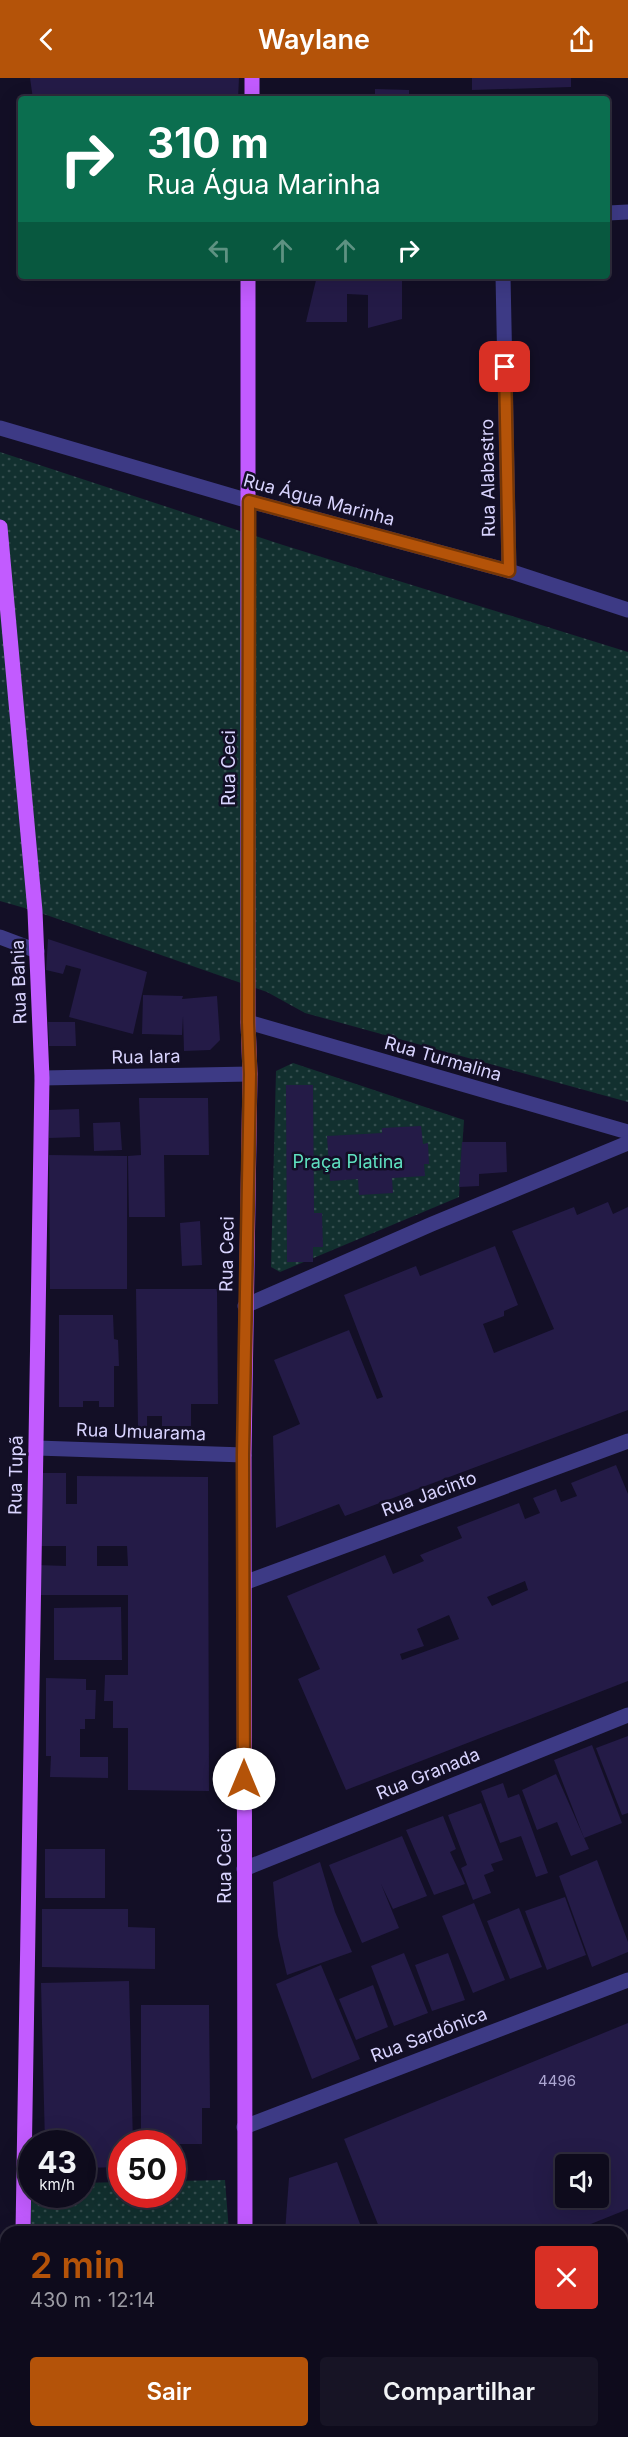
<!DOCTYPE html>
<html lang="pt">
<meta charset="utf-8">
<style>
body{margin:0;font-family:Inter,sans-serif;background:#171425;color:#f1f3f6;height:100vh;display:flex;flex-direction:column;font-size:22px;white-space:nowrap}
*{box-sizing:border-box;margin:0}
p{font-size:20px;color:#9b9ba3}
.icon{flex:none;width:33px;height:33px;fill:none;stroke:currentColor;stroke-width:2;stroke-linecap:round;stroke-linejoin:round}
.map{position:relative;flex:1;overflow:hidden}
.sheet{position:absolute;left:0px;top:2148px;width:628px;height:212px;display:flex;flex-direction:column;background:#0e0b1c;border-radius:18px 18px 0 0;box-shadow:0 6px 24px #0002,0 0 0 2px #2e2b3b}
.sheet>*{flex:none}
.top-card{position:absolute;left:18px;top:18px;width:592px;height:183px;border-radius:6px;box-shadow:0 6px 24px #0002,0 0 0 2px #2e2b3b;background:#0b6e4f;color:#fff;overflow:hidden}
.fabs{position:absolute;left:555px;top:2076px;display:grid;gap:12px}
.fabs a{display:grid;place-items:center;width:54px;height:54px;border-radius:6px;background:#0e0b1c;box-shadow:0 6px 24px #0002,0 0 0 2px #2e2b3b;font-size:30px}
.speed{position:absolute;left:18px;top:2052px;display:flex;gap:12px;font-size:30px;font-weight:700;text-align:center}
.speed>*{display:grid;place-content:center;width:78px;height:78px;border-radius:50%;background:#0e0b1c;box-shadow:0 6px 24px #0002,0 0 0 2px #2e2b3b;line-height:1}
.speed small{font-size:15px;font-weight:400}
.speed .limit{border:9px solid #d22;background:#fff;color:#111}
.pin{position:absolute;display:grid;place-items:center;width:51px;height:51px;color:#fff;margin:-26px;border-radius:12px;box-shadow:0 3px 9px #0006}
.me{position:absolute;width:66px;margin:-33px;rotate:0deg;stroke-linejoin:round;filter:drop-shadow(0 0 4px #0008)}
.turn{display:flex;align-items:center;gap:21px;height:126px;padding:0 30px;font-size:27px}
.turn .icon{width:78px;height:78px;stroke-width:2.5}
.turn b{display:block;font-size:42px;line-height:51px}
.lanes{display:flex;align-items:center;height:57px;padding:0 30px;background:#0003;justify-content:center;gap:30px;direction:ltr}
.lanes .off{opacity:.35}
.round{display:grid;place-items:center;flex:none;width:63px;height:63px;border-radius:6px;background:#171425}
.head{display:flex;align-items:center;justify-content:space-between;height:102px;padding:0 30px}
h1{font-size:36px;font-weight:600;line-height:45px;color:#b45309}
.cta{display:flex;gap:12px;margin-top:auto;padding:12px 30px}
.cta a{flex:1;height:69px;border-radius:6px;background:#b45309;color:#fff;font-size:24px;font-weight:600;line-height:69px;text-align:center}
.cta a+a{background:#171425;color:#f1f3f6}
header{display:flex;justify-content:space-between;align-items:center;height:78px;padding:0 30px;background:#b45309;color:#fff;font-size:27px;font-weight:600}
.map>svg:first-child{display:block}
.grass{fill:url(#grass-dots)}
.building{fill:#241b47;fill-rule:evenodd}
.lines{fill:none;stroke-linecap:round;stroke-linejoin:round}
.minor{stroke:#3d3a85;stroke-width:15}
.major{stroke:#c25bff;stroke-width:15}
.route-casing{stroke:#753606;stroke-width:15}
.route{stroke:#b45309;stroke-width:10}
.labels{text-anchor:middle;stroke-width:5;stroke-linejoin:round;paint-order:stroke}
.number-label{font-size:15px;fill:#aca6d1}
.street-label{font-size:18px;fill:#d9d4ff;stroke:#130f26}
.park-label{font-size:18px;fill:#5fe0c0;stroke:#130f26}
</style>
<header><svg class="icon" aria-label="back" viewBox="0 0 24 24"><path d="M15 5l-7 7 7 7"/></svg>Waylane<svg class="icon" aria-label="share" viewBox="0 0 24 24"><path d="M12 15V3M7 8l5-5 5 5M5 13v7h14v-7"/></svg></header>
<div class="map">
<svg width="628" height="2359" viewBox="0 0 628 2359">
<defs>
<pattern id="grass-dots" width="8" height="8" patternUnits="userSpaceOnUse" patternTransform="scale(1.5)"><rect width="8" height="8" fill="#12302f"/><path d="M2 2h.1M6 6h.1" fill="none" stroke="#344d4e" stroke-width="1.8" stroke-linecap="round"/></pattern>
</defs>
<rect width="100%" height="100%" fill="#130f26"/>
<!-- grass -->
<g class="grass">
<polygon points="0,374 283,467 628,574 628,1024 305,935 267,914 35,833 0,823"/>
<polygon points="293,985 464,1042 459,1119 280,1194 271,1189 276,993"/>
<polygon points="225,2102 229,2154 31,2154 30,2106 32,2116 82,2116 83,2105 121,2104 122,2116 172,2116 173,2103"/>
</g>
<!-- building -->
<g class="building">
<polygon points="30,0 239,0 238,21 33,21"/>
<polygon points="472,0 571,0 571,9 472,12"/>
<polygon points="375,11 409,12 409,21 375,21"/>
<polygon points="317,198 402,198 402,241 368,250 368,217 347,216 347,244 306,244"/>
<polygon points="48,861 147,894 133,956 69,939 81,891 66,887 63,896 46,892"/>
<polygon points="143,917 183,918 182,921 217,918 220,962 210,972 184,973 183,938 182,957 142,956"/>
<polygon points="48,944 75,944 76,968 49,968"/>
<polygon points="286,1007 313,1007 314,1135 322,1135 323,1169 313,1169 313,1184 287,1184"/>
<polygon points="139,1020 208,1020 209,1077 164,1077 165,1139 129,1139 128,1078 141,1077"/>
<polygon points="79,1031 80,1059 49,1060 48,1032"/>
<polygon points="120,1044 122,1072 94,1073 93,1045"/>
<polygon points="421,1048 423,1066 428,1065 429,1086 424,1086 425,1098 392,1100 393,1115 359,1117 358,1101 330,1103 327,1058 382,1055 382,1050"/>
<polygon points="462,1064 506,1064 507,1094 479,1096 479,1108 459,1109"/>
<polygon points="49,1077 127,1078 127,1211 50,1211"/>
<polygon points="608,1124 613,1136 628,1129 628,1332 345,1438 339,1426 276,1450 273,1358 300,1346 274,1282 349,1252 377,1321 383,1319 344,1217 416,1188 420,1198 495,1168 518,1227 504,1233 504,1238 483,1246 494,1275 554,1251 512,1153 574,1129 577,1137"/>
<polygon points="200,1143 202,1187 182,1188 180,1145"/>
<polygon points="136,1211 217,1211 218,1326 191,1326 191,1348 162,1348 162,1338 147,1338 147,1349 138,1349"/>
<polygon points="59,1237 113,1237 114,1261 118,1262 119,1288 114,1288 114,1329 99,1329 99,1323 83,1323 83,1329 59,1329"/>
<path d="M616,1387L628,1416V1603L346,1712L298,1601L320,1591L287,1518L385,1477L393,1496L424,1483L420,1477L462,1460L457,1449L519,1425L525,1441L540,1435L533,1420L556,1411L561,1424L577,1418L571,1405ZM525,1503L528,1512L492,1528L487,1519ZM449,1537L459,1561L402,1582L400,1576L424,1568L417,1551Z"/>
<path d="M36,1395H66V1426H77V1398L208,1399L209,1713L128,1712V1650H113V1623H104L105,1597H128V1517H38L37,1487L66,1488V1468H36ZM97,1468H127L128,1488H97Z"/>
<polygon points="121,1529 122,1582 54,1582 54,1530"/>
<polygon points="46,1600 86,1601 86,1612 96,1612 95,1641 85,1641 85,1651 80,1651 80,1679 108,1679 108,1700 50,1699 51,1678 46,1678"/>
<polygon points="628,1658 628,1735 622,1737 596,1670"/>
<polygon points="592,1667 622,1745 584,1760 554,1682"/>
<polygon points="556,1696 589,1771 571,1778 557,1744 537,1752 522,1712"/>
<polygon points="503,1705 508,1720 519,1716 548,1795 536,1799 521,1758 500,1765 481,1713"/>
<polygon points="481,1725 503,1782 491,1786 494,1793 484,1797 491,1815 473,1822 461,1790 467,1787 448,1737"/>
<polygon points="443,1738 456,1771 450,1774 465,1806 434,1817 406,1752"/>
<polygon points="402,1758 427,1818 393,1831 381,1806 399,1850 362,1865 329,1787"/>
<rect x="45" y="1771" width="60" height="49"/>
<polygon points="597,1782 628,1864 628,1874 592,1889 559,1798"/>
<polygon points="320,1784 335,1834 352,1874 287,1897 278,1858 273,1804"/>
<polygon points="565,1819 586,1877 547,1892 525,1833"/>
<polygon points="474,1825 505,1902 473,1915 442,1838"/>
<polygon points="519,1830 542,1889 510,1901 487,1843"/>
<polygon points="42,1831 128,1831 128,1849 155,1850 155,1891 42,1889"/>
<polygon points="404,1875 428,1935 394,1948 371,1888"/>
<polygon points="448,1875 465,1922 432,1933 415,1887"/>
<polygon points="321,1887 360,1981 312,2001 276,1906"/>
<polygon points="129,1903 133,2066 122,2066 122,2089 82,2090 82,2066 45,2066 41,1905"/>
<polygon points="373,1907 388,1949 356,1962 339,1921"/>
<polygon points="141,1927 209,1927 210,2030 202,2030 202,2066 141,2066"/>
<path d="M628,1945V2131L571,2154H381L344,2061ZM566,2086H598V2120H566Z"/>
<polygon points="337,2084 363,2154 285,2154 289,2100"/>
<polygon points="628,2307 628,2359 578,2359 576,2354 622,2354 622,2309"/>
</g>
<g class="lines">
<!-- minor -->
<g class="minor">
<polyline points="608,135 628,134"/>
<polyline points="503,198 509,493"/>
<polyline points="0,350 249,423 509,493 628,532"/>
<polyline points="0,859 37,873"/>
<polyline points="248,944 628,1054"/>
<polyline points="42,1000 250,996"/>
<polyline points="245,1228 432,1146 628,1065"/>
<polyline points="37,1370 244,1377"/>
<polyline points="244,1505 628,1363"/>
<polyline points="244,1791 628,1637"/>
<polyline points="244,2049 628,1902"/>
<polyline points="0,2304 6,2306"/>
</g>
<!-- major -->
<g class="major">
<polyline points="252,21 252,0"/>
<polyline points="0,449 35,833 42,1000 23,2154"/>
<polyline points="245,2154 244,1377 250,996 248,944 248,198"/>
<polyline points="622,2201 628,2199"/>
<polyline points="622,2284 628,2281"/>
<polyline points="50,2354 52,2359"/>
<polyline points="227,2359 240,2354"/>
<polyline points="443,2359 456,2354"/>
</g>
</g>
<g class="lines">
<!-- route casing -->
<g class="route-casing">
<polyline id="route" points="244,1701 243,1377 250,996 248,944 249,423 509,493 505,289"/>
</g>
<!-- route -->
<use href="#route" class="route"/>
</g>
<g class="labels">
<!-- number labels -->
<g class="number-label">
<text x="557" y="2008">4496</text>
</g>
<!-- street labels -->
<g class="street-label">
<text transform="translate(488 400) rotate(-91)" y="6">Rua Alabastro</text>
<text transform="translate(319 422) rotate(15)" y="6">Rua Água Marinha</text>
<text transform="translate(229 690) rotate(-90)" y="6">Rua Ceci</text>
<text transform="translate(19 904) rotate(-92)" y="6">Rua Bahia</text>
<text transform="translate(146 979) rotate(-1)" y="6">Rua Iara</text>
<text transform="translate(443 981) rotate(16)" y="6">Rua Turmalina</text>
<text transform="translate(227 1176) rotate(-89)" y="6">Rua Ceci</text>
<text transform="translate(141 1354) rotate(2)" y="6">Rua Umuarama</text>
<text transform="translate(16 1397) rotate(-89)" y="6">Rua Tupã</text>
<text transform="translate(429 1416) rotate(-20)" y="6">Rua Jacinto</text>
<text transform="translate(428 1696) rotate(-22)" y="6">Rua Granada</text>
<text transform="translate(225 1788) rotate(-90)" y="6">Rua Ceci</text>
<text transform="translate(429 1957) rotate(-21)" y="6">Rua Sardônica</text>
</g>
<!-- park labels -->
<g class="park-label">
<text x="348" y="1090">Praça Platina</text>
</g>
</g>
</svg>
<div class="fabs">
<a><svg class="icon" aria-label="sound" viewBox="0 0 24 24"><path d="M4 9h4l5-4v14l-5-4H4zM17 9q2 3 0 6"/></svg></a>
</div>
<div class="speed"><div>43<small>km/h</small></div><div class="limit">50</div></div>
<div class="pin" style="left:505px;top:289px;background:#d93025"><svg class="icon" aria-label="arrive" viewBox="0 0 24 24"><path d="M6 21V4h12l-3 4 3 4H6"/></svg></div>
<svg class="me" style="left:244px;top:1701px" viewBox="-20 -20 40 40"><circle r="19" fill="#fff"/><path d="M0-13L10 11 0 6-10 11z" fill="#b45309"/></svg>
<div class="top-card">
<div class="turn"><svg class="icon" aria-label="right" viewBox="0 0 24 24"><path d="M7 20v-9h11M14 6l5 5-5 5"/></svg><div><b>310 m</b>Rua Água Marinha</div></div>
<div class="lanes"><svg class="icon off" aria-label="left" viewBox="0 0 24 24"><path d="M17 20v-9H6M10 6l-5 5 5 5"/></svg><svg class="icon off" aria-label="ahead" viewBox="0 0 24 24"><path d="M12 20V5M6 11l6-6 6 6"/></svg><svg class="icon off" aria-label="ahead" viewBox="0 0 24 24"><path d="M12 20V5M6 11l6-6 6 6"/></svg><svg class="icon" aria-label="right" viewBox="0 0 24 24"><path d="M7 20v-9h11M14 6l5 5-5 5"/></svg></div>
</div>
<section class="sheet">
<div class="head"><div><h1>2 min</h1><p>430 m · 12:14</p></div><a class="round" style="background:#d93025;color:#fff"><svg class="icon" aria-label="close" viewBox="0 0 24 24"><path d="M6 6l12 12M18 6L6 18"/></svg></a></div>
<div class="cta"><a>Sair</a><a>Compartilhar</a></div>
</section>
</div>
